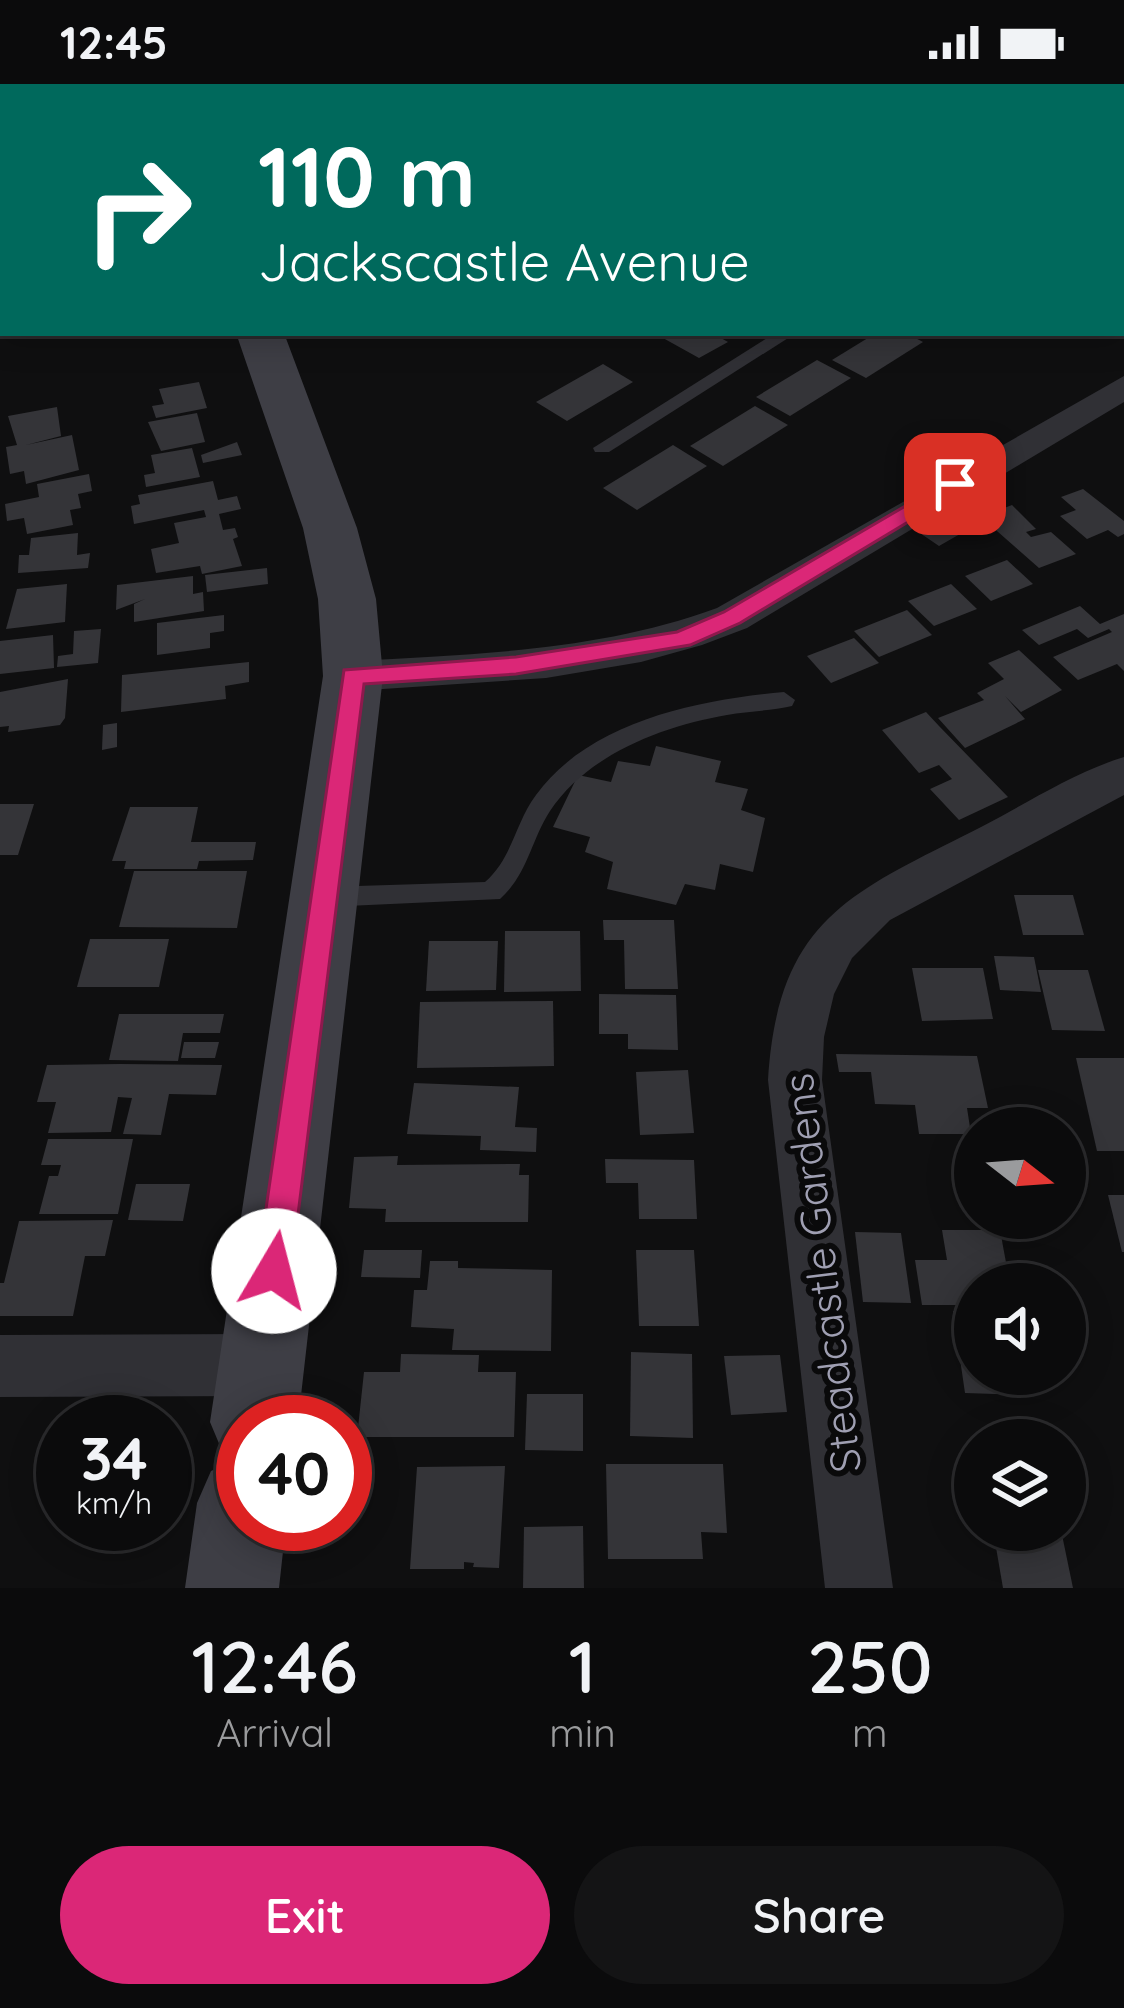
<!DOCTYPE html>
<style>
body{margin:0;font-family:Quicksand,sans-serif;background:#141415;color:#f1f3f6;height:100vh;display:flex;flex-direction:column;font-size:45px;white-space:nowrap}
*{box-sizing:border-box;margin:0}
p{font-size:39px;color:#9a9b9d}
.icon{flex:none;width:66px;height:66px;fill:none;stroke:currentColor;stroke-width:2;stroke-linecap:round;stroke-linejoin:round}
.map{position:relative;height:1504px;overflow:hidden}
.side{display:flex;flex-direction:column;background:#0b0b0c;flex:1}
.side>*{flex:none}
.hud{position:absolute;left:0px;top:0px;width:1125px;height:252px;box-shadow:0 6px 30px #0003,0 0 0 3px #2b2b2d;background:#00695c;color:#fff;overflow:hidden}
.needle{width:78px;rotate:107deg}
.fabs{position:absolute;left:954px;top:1023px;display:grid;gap:24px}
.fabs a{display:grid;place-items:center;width:132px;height:132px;border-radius:50%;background:#0b0b0c;box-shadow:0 6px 30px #0003,0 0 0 3px #2b2b2d;font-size:60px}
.speed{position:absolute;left:36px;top:1311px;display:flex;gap:24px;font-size:60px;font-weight:700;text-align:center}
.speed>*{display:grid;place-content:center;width:156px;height:156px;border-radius:50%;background:#0b0b0c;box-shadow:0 6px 30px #0003,0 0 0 3px #2b2b2d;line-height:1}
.speed small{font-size:30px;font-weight:400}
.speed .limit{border:18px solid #d22;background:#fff;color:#111}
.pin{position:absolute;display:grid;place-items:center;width:102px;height:102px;color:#fff;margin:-51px;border-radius:24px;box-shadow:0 6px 18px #0006}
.me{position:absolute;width:132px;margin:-66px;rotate:8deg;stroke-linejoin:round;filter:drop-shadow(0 0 9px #0008)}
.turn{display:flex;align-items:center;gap:42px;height:252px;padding:0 60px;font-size:54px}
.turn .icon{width:156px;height:156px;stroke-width:2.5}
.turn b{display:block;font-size:84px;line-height:102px}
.eta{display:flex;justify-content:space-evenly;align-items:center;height:204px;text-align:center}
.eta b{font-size:72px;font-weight:600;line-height:84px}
.button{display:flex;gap:24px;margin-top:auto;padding:24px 60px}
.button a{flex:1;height:138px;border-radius:72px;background:#db2777;color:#fff;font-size:48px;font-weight:600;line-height:138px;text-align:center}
.button a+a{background:#141415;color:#f1f3f6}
.status{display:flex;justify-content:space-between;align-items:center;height:84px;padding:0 60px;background:#0b0b0c;direction:ltr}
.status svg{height:33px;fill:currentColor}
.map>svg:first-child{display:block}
.building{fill:#343438}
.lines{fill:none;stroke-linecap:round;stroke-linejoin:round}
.lane{fill:#303035;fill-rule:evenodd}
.street{fill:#303035;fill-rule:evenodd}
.secondary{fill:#3e3e45;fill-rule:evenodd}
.route{fill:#db2777;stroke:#8e194d;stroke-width:3}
.labels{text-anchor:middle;stroke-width:12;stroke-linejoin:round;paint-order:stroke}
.street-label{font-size:42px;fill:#9f9fb2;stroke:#0a0a0b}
</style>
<div class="status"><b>12:45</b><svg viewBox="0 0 49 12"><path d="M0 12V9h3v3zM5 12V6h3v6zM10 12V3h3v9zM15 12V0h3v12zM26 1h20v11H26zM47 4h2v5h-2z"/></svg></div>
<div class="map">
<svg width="1124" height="1504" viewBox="0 0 1124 1504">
<rect width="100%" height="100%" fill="#0f0f10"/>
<!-- building -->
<g class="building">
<polygon points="654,249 712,249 728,258 699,274"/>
<polygon points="876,249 906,249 923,258 866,294 832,276"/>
<polygon points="817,276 851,294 790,332 756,313"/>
<polygon points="603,280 633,298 567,337 536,318"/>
<polygon points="199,298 207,324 156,334 152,322 164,320 159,305"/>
<polygon points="755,322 788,341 723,382 690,362"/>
<polygon points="57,323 61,352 26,361 72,351 79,386 26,400 24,387 10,390 6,363 17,361 8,332"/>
<polygon points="197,329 205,358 161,367 148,338"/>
<polygon points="237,358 242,371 203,379 201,371"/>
<polygon points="673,361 707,382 637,426 603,404"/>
<polygon points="192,364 200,393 146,403 144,391 155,389 151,371"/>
<polygon points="89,390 92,407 78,410 81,424 70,426 73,441 27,450 24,434 7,437 5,420 39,413 37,400"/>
<polygon points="213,397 218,416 237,412 241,425 219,430 223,446 235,444 238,453 233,455 242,482 202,490 200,482 156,489 151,465 179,459 174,439 206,433 204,426 134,440 131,422 140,420 138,411"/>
<polygon points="1083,405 1124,437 1124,450 1118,453 1108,446 1087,455 1060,432 1076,426 1061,413"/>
<polygon points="1012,421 1036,445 1026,448 1031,453 1051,448 1076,470 1039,484 981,433"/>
<polygon points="938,435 960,450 939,462 917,447"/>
<polygon points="78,449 77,471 90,469 88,484 18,489 19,471 29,471 31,454"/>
<polygon points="1007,476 1033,500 991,517 965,492"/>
<polygon points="267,484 268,500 207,508 205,491"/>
<polygon points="193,492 193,510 203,508 204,527 134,538 134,520 145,515 116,526 117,501"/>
<polygon points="67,500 65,538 6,545 17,505"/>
<polygon points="951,500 977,525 934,542 908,517"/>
<polygon points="1080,522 1100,540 1124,530 1124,587 1117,580 1078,596 1053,573 1112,548 1109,545 1088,554 1077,545 1039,561 1022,546"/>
<polygon points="907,526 932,551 879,573 854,547"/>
<polygon points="224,531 224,547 210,549 210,564 157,571 157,539"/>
<polygon points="101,545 98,579 57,583 58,572 73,570 74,547"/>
<polygon points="53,551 54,584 0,590 0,557"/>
<polygon points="854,554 879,579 831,599 807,572"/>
<polygon points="1019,566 1062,606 1021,628 1005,612 1025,635 965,664 938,634 984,616 977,609 1004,595 988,579"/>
<polygon points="249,578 249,598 225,602 226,615 121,628 122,591"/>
<polygon points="68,595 65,634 60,641 8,648 9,642 0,643 0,608"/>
<polygon points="926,628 939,642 1008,713 959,736 930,705 952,695 939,681 919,689 882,646"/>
<polygon points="117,639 117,663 102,666 103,641"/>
<polygon points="656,662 721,677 715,698 748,705 741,726 765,734 753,788 720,780 715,806 685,800 676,821 607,805 613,778 585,768 590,753 553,743 578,691 611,698 618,677 650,682"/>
<polygon points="0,720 34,720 18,771 0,771"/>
<polygon points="130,723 198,723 191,758 256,758 253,776 199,777 197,785 124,785 126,777 112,777"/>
<polygon points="134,787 247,787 237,844 119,843"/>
<polygon points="1014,811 1073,811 1084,851 1023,851"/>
<polygon points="603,836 674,836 678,905 625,905 624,856 604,856"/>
<polygon points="505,847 580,847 581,907 504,908"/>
<polygon points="90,855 169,855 159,903 77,903"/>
<polygon points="429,857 498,857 496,906 426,907"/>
<polygon points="994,872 1034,873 1041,908 1000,906"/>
<polygon points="912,884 983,884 993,935 922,937"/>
<polygon points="1038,886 1088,886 1105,947 1052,946"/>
<polygon points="599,910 676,911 678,966 628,965 628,950 599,950"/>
<polygon points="553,917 554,982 417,984 420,918"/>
<polygon points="119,930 224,930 220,949 183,949 178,977 109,976"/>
<polygon points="184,958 219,958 215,974 181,974"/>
<polygon points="836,970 977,972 988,1024 967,1024 971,1050 919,1050 915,1021 875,1020 871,988 839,988"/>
<polygon points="1076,974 1124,974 1124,1067 1097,1067"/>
<polygon points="120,980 222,981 216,1011 169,1010 161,1051 123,1050 132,1014 118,1013 111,1048 48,1049 56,1018 37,1018 47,981"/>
<polygon points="688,986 694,1049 640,1051 636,988"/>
<polygon points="414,999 519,1003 515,1043 537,1044 536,1068 480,1066 481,1052 407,1050"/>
<polygon points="48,1055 133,1055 118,1130 39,1130 49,1092 58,1092 61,1081 41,1081"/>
<polygon points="398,1072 397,1081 520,1080 519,1091 529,1091 528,1138 385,1138 386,1125 349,1124 354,1073"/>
<polygon points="605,1075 694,1076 697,1135 639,1135 638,1099 606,1099"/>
<polygon points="136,1100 190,1100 183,1137 128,1136"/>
<polygon points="1108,1111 1124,1111 1124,1168 1122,1168"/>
<polygon points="113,1136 105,1172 85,1172 73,1232 0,1232 0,1199 4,1199 19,1137"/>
<polygon points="942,1146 1000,1146 1010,1200 975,1200 975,1221 922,1221 915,1176 947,1176"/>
<polygon points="855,1148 901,1149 911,1219 863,1218"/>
<polygon points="364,1166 422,1166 420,1194 361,1193"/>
<polygon points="636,1166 694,1166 699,1242 639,1242"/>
<polygon points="430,1177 458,1177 458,1184 552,1186 551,1267 452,1266 454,1245 411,1243 414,1206 427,1206"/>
<polygon points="953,1227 975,1227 975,1290 1024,1290 1027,1311 965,1309"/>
<polygon points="631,1268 692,1270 693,1354 630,1352"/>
<polygon points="401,1270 479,1271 478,1288 516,1288 514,1353 357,1353 364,1288 400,1288"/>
<polygon points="780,1271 787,1328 731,1331 724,1272"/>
<polygon points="527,1310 583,1310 583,1367 525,1366"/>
<polygon points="606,1380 723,1380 727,1449 701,1448 703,1475 608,1475"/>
<polygon points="505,1382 499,1484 473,1483 474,1479 464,1478 464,1485 410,1485 417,1383"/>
<polygon points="583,1442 584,1504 523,1504 524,1443"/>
<polygon points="993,1446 1061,1446 1073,1504 1003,1504"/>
</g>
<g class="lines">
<!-- lane -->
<g class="lane">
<polygon points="775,249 796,249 609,368 595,368 593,364"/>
<path d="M784,608L795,616L792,622C771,627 748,627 727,631C663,642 588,670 550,727C531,756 528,790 500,815L325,823L316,820L313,813L316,806L325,803L485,798C512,775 515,739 536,711C590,637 698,616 784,608Z"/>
</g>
<!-- street -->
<g class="street">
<path d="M1124,292V318L747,544L702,561L641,578L546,594L353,607L338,603L331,592L338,581L353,577C477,570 600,567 717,524Z"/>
<path d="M1124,673V711L890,836L852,874L834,910L824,953L822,996L893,1504H825L768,996C778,832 854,808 983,742C1029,718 1075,688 1124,673Z"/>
<polygon points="261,1250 283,1259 292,1281 283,1303 261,1312 0,1313 0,1251"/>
</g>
<!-- secondary -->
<g class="secondary">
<polygon points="590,0 643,0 588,3"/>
<polygon points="927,0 969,0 971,3 929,3"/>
<rect x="0" y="3" width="3" height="24"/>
<rect x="1122" y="57" width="2" height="25"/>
<polygon points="236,249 284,249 357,444 376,515 383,592 298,1338 243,1338 243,1440 286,1440 279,1504 185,1504 197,1419 211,1387 238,1375 223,1369 210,1338 323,592 318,515 303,444"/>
</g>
</g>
<!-- route -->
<polygon class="route" points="955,393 966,400 963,405 740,539 690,561 516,590 364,600 291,1187 286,1199 274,1204 262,1199 257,1187 344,586 516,573 677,548 724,528"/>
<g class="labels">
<!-- street labels -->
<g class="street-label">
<text transform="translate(822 1189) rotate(-97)" y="15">Steadcastle Gardens</text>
</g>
</g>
</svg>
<div class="fabs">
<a><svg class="needle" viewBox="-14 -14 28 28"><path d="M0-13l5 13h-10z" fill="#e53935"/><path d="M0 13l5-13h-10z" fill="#9a9b9d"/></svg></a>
<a><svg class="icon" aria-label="sound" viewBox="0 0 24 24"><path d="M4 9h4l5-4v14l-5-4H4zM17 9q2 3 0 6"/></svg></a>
<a><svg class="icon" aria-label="layers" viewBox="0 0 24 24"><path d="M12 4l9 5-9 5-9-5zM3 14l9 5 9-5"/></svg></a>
</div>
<div class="speed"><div>34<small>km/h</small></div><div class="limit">40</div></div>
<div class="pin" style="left:955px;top:400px;background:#d93025"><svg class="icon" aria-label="arrive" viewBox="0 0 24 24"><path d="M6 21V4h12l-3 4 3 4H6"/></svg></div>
<svg class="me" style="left:274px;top:1187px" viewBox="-20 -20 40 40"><circle r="19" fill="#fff"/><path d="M0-13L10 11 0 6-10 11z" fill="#db2777"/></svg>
<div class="hud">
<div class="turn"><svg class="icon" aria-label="right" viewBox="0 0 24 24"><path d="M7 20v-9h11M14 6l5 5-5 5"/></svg><div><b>110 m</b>Jackscastle Avenue</div></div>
</div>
</div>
<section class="side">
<div class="eta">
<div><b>12:46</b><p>Arrival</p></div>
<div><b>1</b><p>min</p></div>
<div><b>250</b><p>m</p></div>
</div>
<div class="button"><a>Exit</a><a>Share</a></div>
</section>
